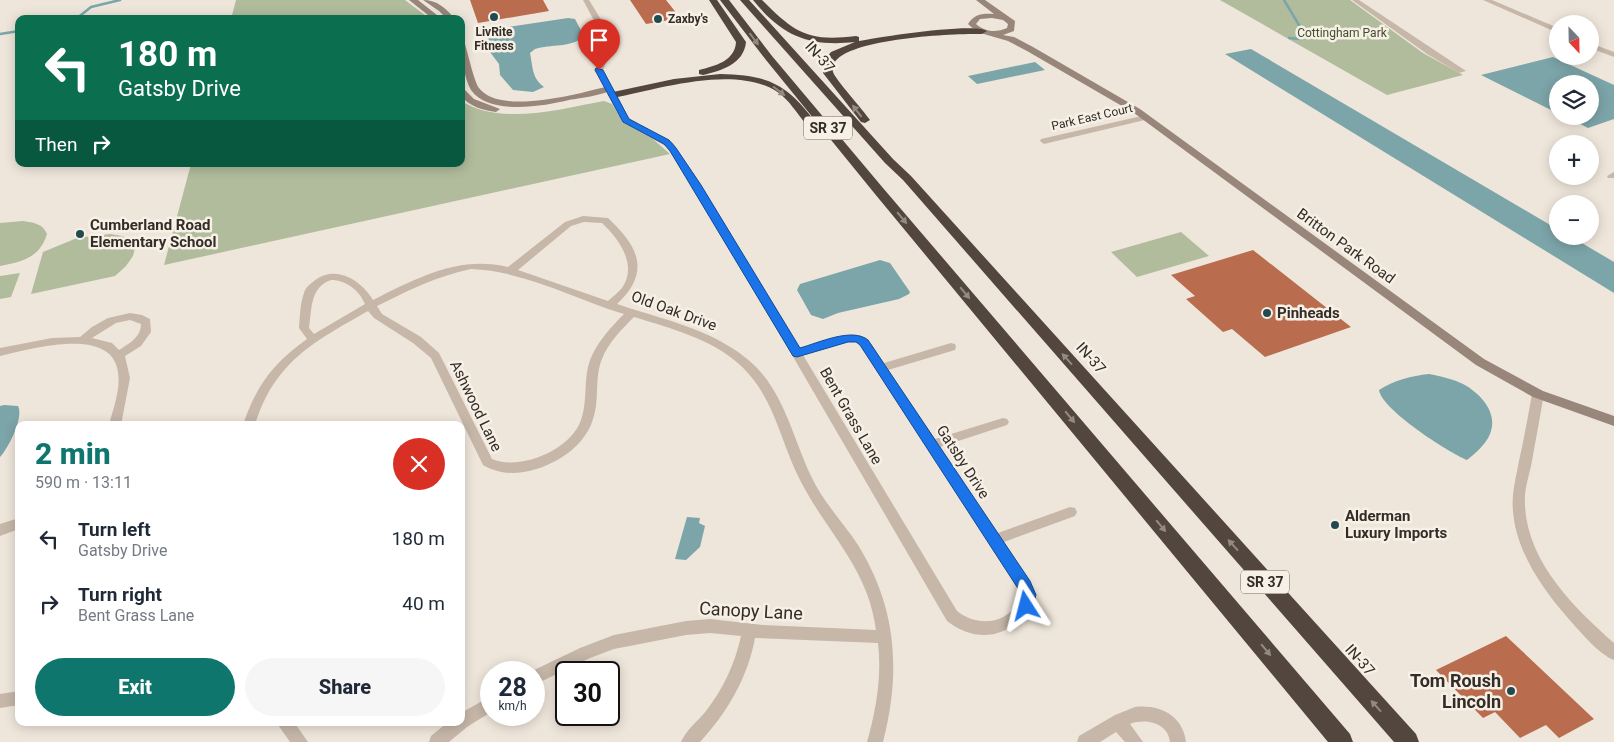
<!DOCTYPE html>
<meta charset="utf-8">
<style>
body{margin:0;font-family:Roboto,sans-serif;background:#f6f6f7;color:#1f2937;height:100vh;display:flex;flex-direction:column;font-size:19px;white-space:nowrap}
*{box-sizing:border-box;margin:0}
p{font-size:16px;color:#747a83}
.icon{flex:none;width:28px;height:28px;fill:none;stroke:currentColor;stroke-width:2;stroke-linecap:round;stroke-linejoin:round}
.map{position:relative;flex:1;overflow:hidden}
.side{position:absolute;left:15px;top:421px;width:450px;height:305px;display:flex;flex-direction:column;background:#fff;border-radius:10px;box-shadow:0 2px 12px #0003}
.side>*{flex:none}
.guide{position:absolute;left:15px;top:15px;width:450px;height:152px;border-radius:10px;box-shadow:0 2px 12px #0003;background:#0b6e4f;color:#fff;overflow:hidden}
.needle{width:32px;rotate:158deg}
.tools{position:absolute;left:1549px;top:15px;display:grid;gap:10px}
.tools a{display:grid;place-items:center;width:50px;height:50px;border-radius:50%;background:#fff;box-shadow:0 2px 12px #0003;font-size:25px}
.speed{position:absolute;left:480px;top:661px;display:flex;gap:10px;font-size:25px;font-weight:700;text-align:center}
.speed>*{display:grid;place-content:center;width:65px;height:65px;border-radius:50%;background:#fff;box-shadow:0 2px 12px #0003;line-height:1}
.speed small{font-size:12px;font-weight:400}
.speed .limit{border:2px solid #111;border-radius:8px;background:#fff;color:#111}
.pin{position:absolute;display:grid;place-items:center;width:42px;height:42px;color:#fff;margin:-51px -21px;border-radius:50% 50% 50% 0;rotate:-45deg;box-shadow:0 0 5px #0007}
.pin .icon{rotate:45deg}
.me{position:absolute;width:55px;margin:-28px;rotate:351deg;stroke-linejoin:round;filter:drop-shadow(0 0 4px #0008)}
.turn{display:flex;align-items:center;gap:18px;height:105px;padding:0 20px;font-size:22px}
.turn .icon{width:65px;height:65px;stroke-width:2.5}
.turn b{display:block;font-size:35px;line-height:42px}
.then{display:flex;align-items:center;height:48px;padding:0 20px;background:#0003;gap:10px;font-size:19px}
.round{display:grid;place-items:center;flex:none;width:52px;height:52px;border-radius:26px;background:#f6f6f7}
.summary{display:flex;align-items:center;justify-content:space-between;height:85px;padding:0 20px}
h1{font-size:30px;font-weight:800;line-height:38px;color:#0f766e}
.action{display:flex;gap:10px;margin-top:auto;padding:10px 20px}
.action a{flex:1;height:58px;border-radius:30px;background:#0f766e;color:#fff;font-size:20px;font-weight:800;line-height:58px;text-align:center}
.action a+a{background:#f6f6f7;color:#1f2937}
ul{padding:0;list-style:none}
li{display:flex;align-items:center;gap:15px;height:65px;padding:0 20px}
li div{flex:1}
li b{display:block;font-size:19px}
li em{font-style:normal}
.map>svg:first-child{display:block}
.green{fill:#b0bc9c}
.water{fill:#7ca5a9}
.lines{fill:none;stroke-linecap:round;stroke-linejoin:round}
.stream{stroke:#7ca5a9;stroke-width:2.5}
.building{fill:#ba6d4e}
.street{fill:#c6b7a8;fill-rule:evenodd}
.secondary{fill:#99867a;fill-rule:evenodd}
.highway{fill:#53463f;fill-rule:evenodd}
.oneway{fill:#958a82}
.route{fill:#1a73e8;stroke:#114b97}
.poi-dot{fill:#214b50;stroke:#f7f0e6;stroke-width:2}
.labels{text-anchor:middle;stroke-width:5;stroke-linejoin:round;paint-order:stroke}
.far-poi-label{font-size:12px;font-weight:bold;fill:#332c27;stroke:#f7f0e6;text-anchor:start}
.far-park-label{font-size:12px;fill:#414f2e;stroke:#f7f0e6}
.far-street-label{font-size:12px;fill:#332c27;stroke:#f7f0e6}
.shield{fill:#f7f0e6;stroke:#6e6760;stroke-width:1}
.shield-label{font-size:14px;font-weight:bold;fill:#332c27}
.street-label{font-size:15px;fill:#332c27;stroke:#f7f0e6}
.poi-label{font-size:15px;font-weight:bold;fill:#332c27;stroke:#f7f0e6;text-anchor:start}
.near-street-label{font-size:18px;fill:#332c27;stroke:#f7f0e6}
.near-poi-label{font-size:18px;font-weight:bold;fill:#332c27;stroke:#f7f0e6;text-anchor:end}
</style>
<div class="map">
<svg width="1614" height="742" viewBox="0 0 1614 742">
<rect width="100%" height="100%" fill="#efe6db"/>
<!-- green -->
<g class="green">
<polygon points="236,0 405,0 430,19 231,19"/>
<polygon points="1220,0 1350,0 1423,53 1463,75 1387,95"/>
<path d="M461,101C502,126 560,109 604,101L612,104L623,122L653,139L670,154L164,265L191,164H461Z"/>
<path d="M23,221C34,223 42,223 47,234C40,258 21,262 0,266V223Z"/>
<polygon points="1181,232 1209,256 1137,277 1111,252"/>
<polygon points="110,234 122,236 131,241 135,248 133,256 126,266 115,276 31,294 43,252 77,238"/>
<polygon points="20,273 11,297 0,299 0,276"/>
</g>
<!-- water -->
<g class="water">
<path d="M568,18L575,19L584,36C573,48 550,44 535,49L530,53C533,68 532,78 544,87L533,92L513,90L500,75L499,64L490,52L489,40L485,35L489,30Z"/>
<polygon points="1251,49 1557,229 1558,236 1570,236 1614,262 1614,293 1225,54"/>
<polygon points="1553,57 1614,85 1614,119 1588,128 1565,116 1590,116 1590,84 1558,84 1557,113 1481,75"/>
<polygon points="1035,62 1045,70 977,84 968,76"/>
<polygon points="880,260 890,263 910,292 909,294 899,299 838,313 823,319 811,315 797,290 800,284"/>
<path d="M1429,374C1440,376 1453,379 1463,384C1480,393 1499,413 1490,434C1486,444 1475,454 1467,460C1448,452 1382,410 1379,390C1395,380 1411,376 1429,374Z"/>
<path d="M4,405L18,406C24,417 9,447 0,457V406Z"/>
<polygon points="687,517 700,518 699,523 705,526 700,547 686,560 675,559"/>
</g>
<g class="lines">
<!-- stream -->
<g class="stream">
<polyline points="1284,0 1305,35 1301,39 1289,38"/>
<polyline points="76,19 91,7 120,0"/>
<polyline points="0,34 19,31"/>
</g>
</g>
<!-- building -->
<g class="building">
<polygon points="470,0 543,0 549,11 478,23"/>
<polygon points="630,0 666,0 678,15 673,16 676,19 646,24"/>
<polygon points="1253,250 1351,327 1265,357 1232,329 1223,332 1186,299 1195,296 1171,275"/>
<polygon points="1506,636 1594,719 1559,738 1546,725 1520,738 1495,712 1483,718 1436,670"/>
</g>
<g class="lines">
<!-- street -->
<g class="street">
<path d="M583,0H589L613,39L614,43L603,70L629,118L673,143L701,185L799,348C816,344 855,326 868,340C874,347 879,356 884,363L951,343L955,344L956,347L955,350L888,370L935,439L1003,418L1007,419L1009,422L1007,425L940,447L998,533L1070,507L1075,508L1077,512L1075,516L1004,542L1030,582L1036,595C1021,634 981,648 947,621L693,185L667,147L623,122L595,70L606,43ZM848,342H856L860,345L1020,590L1022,595C1011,623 980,629 957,611L803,355Z"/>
<polygon points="1352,0 1359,0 1466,71 1459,73 1427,54"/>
<polygon points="1483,0 1492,0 1558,28 1558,33"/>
<polygon points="1590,43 1614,52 1614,57 1590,48"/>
<polygon points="1146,115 1149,115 1149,119 1044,144 1040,141 1041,139"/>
<polygon points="1614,172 1614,178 1608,178 1607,176"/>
<path d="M583,216L608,218C639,247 651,272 617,304C661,319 709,328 746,358C783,387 792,436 811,476C823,502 843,522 858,545C897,608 901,672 883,742H867C876,710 882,677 878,643L755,638C748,677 727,713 700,742H681C686,730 698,721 706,711C723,689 735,664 741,636L710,633L686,635L614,649L590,658L534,685V672H530L580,648L614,635L686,621L710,619L763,625L876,630C868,568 828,534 801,482C780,442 775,397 740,365C712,339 670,328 634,317C622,329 608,343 602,359C594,378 600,400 593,419C584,451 543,473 512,473C501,473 492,470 483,465L431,358L413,343L374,318L368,311C314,342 275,361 255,425H243C256,386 273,363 307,339L299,328C300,317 300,303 304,293C305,288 310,284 314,281C335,264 361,280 373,300C417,278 459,255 508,267L565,222ZM584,222L602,223C619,239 638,265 622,288C618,293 612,297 608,301L518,270L571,226ZM471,269C525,271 574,299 624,314C611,327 597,342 590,360C583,379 588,400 581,420C571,450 520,471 492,459L439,353L421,337L382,314L377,306C407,291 437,276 471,269ZM331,280C346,280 359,290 365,304L314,334L309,328C312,309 310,287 331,280Z"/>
<path d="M130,313L142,315L150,319L151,332L141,346L125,356L130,378L121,425H109C113,409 121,389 118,372C112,325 30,349 0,356V348L52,338L80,337L92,327L108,318ZM130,320L141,324C141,337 130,343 119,350L112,343L92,338L116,323Z"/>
<path d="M1538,390L1544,394C1540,416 1536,439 1532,461C1530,472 1526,484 1525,495C1522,557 1572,606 1614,643V660C1598,654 1578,629 1567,617C1538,584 1509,540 1513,495C1514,484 1517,472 1519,461C1524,439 1528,416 1532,394Z"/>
<polygon points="19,518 19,529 0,536 0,524"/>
<polygon points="19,691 19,705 0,708 0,694"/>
<polygon points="491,696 491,712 467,727 449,742 429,742 431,736 448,722 461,722 461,713"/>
<path d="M1135,707C1160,704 1183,716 1186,742H1170C1168,723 1146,718 1130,724L1143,742H1125L1116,732L1100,742H1077L1079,736L1115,715Z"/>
<polygon points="276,722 294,722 308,742 290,742"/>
</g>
<!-- secondary -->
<g class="secondary">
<polygon points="409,0 418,0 442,19 433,19"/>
<path d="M423,0C437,0 446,8 455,19H447L439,11Z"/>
<path d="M976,0H985L1015,21L1014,31L1003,35L1014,37L1033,47L1140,109L1484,359L1543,391L1614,416V426L1533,397L1476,365L1134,113L1027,51L1008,41L977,32L968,24C974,14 983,13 994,14ZM992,18L1003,20L1008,24L1007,28C996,33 985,32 976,24L980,19Z"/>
<path d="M461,42L465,44C468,54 474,81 479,88C500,116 581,93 609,86L613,89C605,95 581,98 569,100C544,106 489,116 471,90C464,78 461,55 461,42Z"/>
<path d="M461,86L474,99L500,109L496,112C483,110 470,107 461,96Z"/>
</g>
<!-- highway -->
<g class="highway">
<path d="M709,0H717L746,42C744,64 721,71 703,75L699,74V70C715,66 735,61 736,42Z"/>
<polygon points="720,0 729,0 772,56 883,188 1350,734 1353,742 1328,742 875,194 766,60"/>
<polygon points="740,0 749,0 893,159 911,176 1416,734 1419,742 1394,742 903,180 885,163"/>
<path d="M753,0H762C795,33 808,42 856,36L859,37V41C878,37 976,22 987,31L982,34C959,33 824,38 833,72C835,79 864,111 870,120L865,123L861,122L823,73V62L831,52L855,42C809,47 782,36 753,0Z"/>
<path d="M720,74C769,75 787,84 816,123L815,125H807C797,114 789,99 776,91C733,65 659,89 613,98L608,95L613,92L674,79Z"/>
</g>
</g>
<!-- one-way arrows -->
<defs><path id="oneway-solid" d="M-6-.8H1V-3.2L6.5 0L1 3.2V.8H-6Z" transform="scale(1.25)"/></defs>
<g class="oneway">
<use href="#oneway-solid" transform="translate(754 39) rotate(53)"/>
<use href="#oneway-solid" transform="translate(779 91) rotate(37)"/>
<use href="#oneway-solid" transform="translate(857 111) rotate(-128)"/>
<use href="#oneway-solid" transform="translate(902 218) rotate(50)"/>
<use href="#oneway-solid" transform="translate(965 293) rotate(50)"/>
<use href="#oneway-solid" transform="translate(1067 359) rotate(-132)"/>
<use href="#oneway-solid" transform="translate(1070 417) rotate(50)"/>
<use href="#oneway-solid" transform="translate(1161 526) rotate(50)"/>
<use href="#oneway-solid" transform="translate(1233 545) rotate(-132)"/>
<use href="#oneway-solid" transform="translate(1266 650) rotate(50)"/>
<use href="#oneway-solid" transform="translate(1376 706) rotate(-132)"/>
</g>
<!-- route -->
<path class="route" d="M596,68L603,70L629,119L669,140L676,148L701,185L800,348C818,343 852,327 868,340L1030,581L1036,595L1031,610L1026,612L1021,610L1019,606L1022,595L1019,590L860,345L856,342H848L797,357L793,356L670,151L664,144L623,122L595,70Z"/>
<!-- markers -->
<g class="poi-dot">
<circle cx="494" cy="17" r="5"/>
<circle cx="658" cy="19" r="5"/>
<circle cx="80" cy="234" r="5"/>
<circle cx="1267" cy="313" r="5"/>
<circle cx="1335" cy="525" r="5"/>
<circle cx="1511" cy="691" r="5"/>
</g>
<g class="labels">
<!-- far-poi labels -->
<g class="far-poi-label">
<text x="668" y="23">Zaxby's</text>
<text x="494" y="36" text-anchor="middle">LivRite<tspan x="494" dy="14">Fitness</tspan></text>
</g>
<!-- far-park labels -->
<g class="far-park-label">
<text x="1342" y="37">Cottingham Park</text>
</g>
<!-- far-street labels -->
<g class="far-street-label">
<text transform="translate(1092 117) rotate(-13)" y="4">Park East Court</text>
</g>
<!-- shield labels -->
<g class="shield">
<rect x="804" y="116.5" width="48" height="23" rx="4"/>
<rect x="1241" y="570.5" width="48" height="23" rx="4"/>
</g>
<g class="shield-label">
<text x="828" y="133">SR 37</text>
<text x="1265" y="587">SR 37</text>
</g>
<!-- street labels -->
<g class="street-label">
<text transform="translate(820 57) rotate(48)" y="5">IN-37</text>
<text transform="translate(1346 246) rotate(36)" y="5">Britton Park Road</text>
<text transform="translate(674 311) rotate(20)" y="5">Old Oak Drive</text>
<text transform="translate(1091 358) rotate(48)" y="5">IN-37</text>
<text transform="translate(476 406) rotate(64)" y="5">Ashwood Lane</text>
<text transform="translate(851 416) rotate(60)" y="5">Bent Grass Lane</text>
<text transform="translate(963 462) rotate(57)" y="5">Gatsby Drive</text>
<text transform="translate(1360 660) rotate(48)" y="5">IN-37</text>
</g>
<!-- poi labels -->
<g class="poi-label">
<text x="90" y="230">Cumberland Road<tspan x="90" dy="17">Elementary School</tspan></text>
<text x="1277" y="318">Pinheads</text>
<text x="1345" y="521">Alderman<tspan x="1345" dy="17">Luxury Imports</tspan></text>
</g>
<!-- near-street labels -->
<g class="near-street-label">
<text transform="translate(751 611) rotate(3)" y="6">Canopy Lane</text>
</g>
<!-- near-poi labels -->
<g class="near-poi-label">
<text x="1501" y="687">Tom Roush<tspan x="1501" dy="21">Lincoln</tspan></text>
</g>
</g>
</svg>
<div class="tools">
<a><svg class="needle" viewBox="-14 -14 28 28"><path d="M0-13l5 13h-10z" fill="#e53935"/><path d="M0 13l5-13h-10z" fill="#747a83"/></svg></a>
<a><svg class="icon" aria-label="layers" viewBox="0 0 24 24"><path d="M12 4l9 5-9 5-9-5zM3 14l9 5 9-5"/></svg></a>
<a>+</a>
<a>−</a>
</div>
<div class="speed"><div>28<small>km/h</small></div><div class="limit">30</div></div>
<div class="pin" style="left:599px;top:70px;background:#d93025"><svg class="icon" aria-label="arrive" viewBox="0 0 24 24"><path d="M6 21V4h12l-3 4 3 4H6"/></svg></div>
<svg class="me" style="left:1026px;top:606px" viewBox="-20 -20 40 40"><path d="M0-17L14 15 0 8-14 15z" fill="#1a73e8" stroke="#fff" stroke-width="4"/></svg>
<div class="guide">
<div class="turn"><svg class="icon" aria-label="left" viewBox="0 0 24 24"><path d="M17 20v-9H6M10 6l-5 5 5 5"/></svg><div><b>180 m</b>Gatsby Drive</div></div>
<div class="then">Then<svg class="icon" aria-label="right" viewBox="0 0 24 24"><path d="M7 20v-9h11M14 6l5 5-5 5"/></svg></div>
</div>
<section class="side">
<div class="summary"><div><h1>2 min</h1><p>590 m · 13:11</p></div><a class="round" style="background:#d93025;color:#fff"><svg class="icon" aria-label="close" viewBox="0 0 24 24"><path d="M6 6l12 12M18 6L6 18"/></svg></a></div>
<ul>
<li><svg class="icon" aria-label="left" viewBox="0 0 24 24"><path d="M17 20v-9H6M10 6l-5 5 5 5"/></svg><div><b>Turn left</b><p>Gatsby Drive</p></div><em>180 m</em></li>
<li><svg class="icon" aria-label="right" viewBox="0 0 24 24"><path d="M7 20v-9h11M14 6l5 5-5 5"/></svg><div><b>Turn right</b><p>Bent Grass Lane</p></div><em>40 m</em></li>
</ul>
<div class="action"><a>Exit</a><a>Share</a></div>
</section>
</div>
